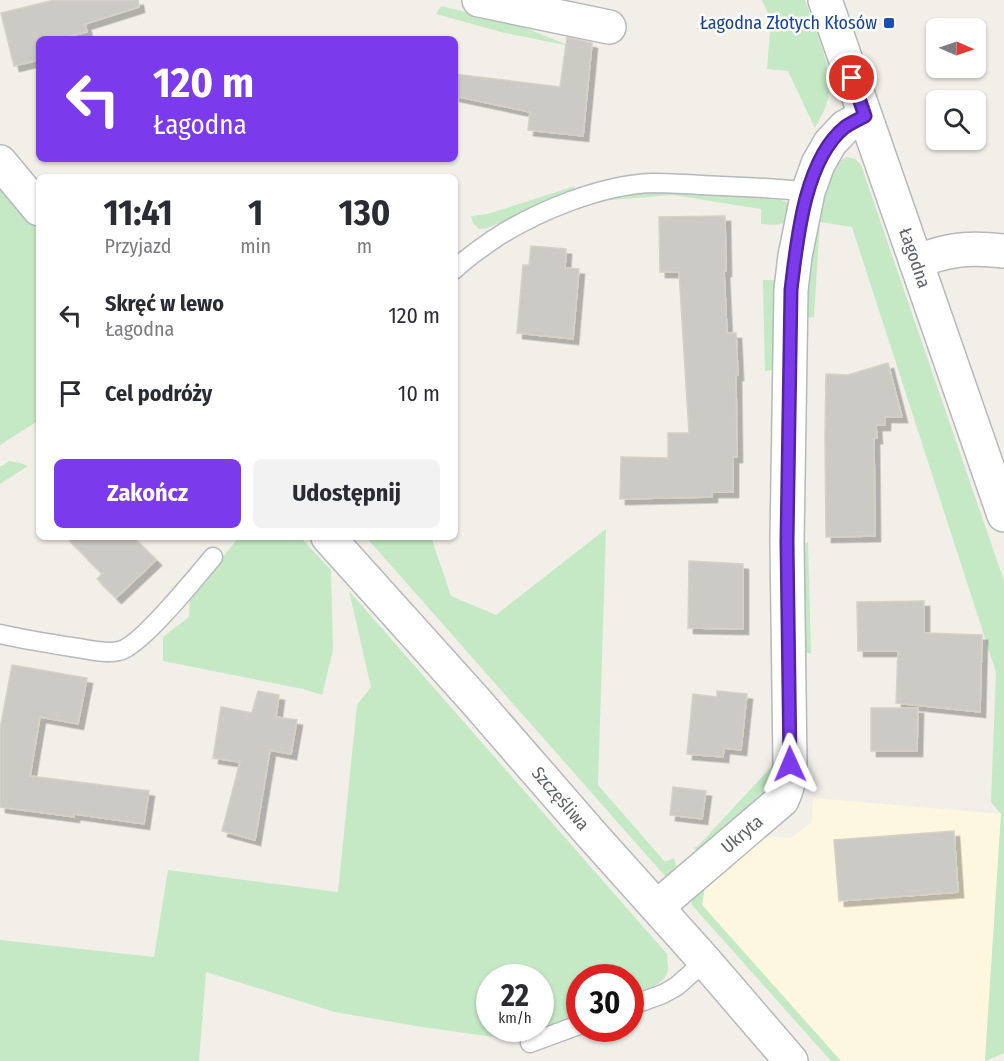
<!DOCTYPE html>
<html lang="pl">
<meta charset="utf-8">
<style>
body{margin:0;font-family:"Fira Sans Condensed",sans-serif;background:#f2f2f3;color:#2b2b33;height:100vh;display:flex;flex-direction:column;font-size:22px;white-space:nowrap}
*{box-sizing:border-box;margin:0}
p{font-size:20px;color:#7c7c81}
.icon{flex:none;width:33px;height:33px;fill:none;stroke:currentColor;stroke-width:2;stroke-linecap:round;stroke-linejoin:round}
.map{position:relative;flex:1;overflow:hidden}
.details{position:absolute;left:36px;top:174px;width:422px;height:366px;display:flex;flex-direction:column;background:#fff;border-radius:9px;box-shadow:0 2px 4px #0004}
.details>*{flex:none}
.guide{position:absolute;left:36px;top:36px;width:422px;height:126px;border-radius:9px;box-shadow:0 2px 4px #0004;background:#7c3aed;color:#fff;overflow:hidden}
.needle{width:39px;rotate:92deg}
.buttons{position:absolute;left:926px;top:18px;display:grid;gap:12px}
.buttons a{display:grid;place-items:center;width:60px;height:60px;border-radius:9px;background:#fff;box-shadow:0 2px 4px #0004;font-size:30px}
.speed{position:absolute;left:476px;top:964px;display:flex;gap:12px;font-size:30px;font-weight:700;text-align:center}
.speed>*{display:grid;place-content:center;width:78px;height:78px;border-radius:50%;background:#fff;box-shadow:0 2px 4px #0004;line-height:1}
.speed small{font-size:15px;font-weight:400}
.speed .limit{border:9px solid #d22;background:#fff;color:#111}
.pin{position:absolute;display:grid;place-items:center;width:51px;height:51px;color:#fff;margin:-26px;border:3px solid #fff;border-radius:50%;box-shadow:0 2px 6px #0007}
.me{position:absolute;width:66px;margin:-33px;rotate:359deg;stroke-linejoin:round;filter:drop-shadow(0 0 4px #0008)}
.turn{display:flex;align-items:center;gap:21px;height:126px;padding:0 18px;font-size:27px}
.turn .icon{width:78px;height:78px;stroke-width:2.5}
.turn b{display:block;font-size:42px;line-height:51px}
.eta{display:flex;justify-content:space-evenly;align-items:center;height:102px;text-align:center}
.eta b{font-size:36px;font-weight:700;line-height:42px}
.cta{display:flex;gap:12px;margin-top:auto;padding:12px 18px}
.cta a{flex:1;height:69px;border-radius:9px;background:#7c3aed;color:#fff;font-size:24px;font-weight:700;line-height:69px;text-align:center}
.cta a+a{background:#f2f2f3;color:#2b2b33}
ul{padding:0;list-style:none}
li{display:flex;align-items:center;gap:18px;height:78px;padding:0 18px}
li div{flex:1}
li b{display:block;font-size:22px}
li em{font-style:normal}
.map>svg:first-child{display:block}
.commercial{fill:#fef7e0}
.green{fill:#c5e8c5;fill-rule:evenodd}
.building{fill:#cccac5;stroke:#d6d1c6;stroke-width:1.5;filter:url(#shadow)}
.lines{fill:none;stroke-linecap:round;stroke-linejoin:round}
.service-casing{stroke:#b5b8bc;stroke-width:21}
.minor-casing{stroke:#b5b8bc;stroke-width:36}
.tertiary-casing{stroke:#b5b8bc;stroke-width:36}
.service{stroke:#fff;stroke-width:18}
.minor{stroke:#fff;stroke-width:33}
.tertiary{stroke:#fff;stroke-width:33}
.route-casing{stroke:#51269a;stroke-width:15}
.route{stroke:#7c3aed;stroke-width:10}
.transit-dot{fill:#1a4fb4;stroke:#fff;stroke-width:2}
.labels{text-anchor:middle;stroke-width:5;stroke-linejoin:round;paint-order:stroke}
.transit-label{font-size:18px;fill:#164399;stroke:#fff;text-anchor:end}
.street-label{font-size:18px;fill:#5f6368;stroke:#fff}
</style>
<div class="map">
<svg width="1004" height="1061" viewBox="0 0 1004 1061">
<defs>
<filter id="shadow"><feDropShadow dx="5.5" dy="5.5" stdDeviation="0" flood-color="#0004"/></filter>
</defs>
<rect width="100%" height="100%" fill="#f1efe8"/>
<!-- commercial -->
<polygon class="commercial" points="813,798 1001,814 985,1061 841,1061 702,905 706,880 758,836 791,838 812,822"/>
<!-- green -->
<g class="green">
<path d="M762,0H805C814,27 832,64 829,92C828,106 821,116 815,128L788,71L767,69L771,20Z"/>
<polygon points="441,6 518,25 570,46 505,33 436,14"/>
<polygon points="847,157 855,159 861,165 1004,581 1004,1053 985,1061 1001,814 991,802 996,672 852,227 820,222 814,317 801,318 812,235 829,177 840,161"/>
<polygon points="0,186 39,232 39,420 0,445"/>
<polygon points="575,186 573,193 487,228 479,229 473,223 471,216 488,214"/>
<path d="M644,191L705,192L778,198L788,203L791,208C787,228 778,225 761,224V209L673,195L597,201Z"/>
<polygon points="763,280 775,280 774,331 781,369 765,371"/>
<polygon points="9,461 20,463 28,466 0,484 0,467"/>
<polygon points="606,529 598,785 665,862 674,858 678,872 665,876 366,537 431,537 451,596 496,615"/>
<polygon points="239,537 300,537 331,570 333,650 322,695 303,689 163,661 163,637 189,617 190,598"/>
<polygon points="808,542 811,654 800,650 796,549"/>
<path d="M349,591L667,954C667,958 668,964 668,969C665,986 644,990 630,996V978H579V1016L516,1040L422,1027L335,1012L206,972L199,1061H0V940L154,957L168,870L338,892L357,705L371,687ZM489,978H540V1029H489Z"/>
<polygon points="773,758 777,760 780,766 766,797 700,854 694,848 698,846 773,765"/>
<polygon points="706,880 702,905 841,1061 831,1061 691,904 693,896"/>
</g>
<!-- building -->
<g class="building">
<polygon points="54,0 138,0 139,7 85,24 87,32 57,39 39,39 39,60 14,66 1,13"/>
<polygon points="567,37 592,43 583,136 528,130 530,112 454,96 454,74 560,87"/>
<polygon points="725,216 726,271 724,271 727,333 736,333 738,375 736,375 737,457 733,457 733,492 712,492 712,497 620,499 621,457 668,458 668,433 689,433 679,272 660,272 659,217"/>
<polygon points="531,246 566,249 565,268 579,269 573,339 517,333 523,265 529,265"/>
<polygon points="888,363 902,417 885,417 885,425 876,425 877,438 874,438 875,536 826,537 825,436 826,374 848,375"/>
<polygon points="66,537 133,537 156,560 116,598 97,579 102,574"/>
<polygon points="689,561 743,564 743,629 688,628"/>
<polygon points="924,601 924,633 982,635 980,712 896,703 898,651 858,651 857,602"/>
<polygon points="12,665 87,678 78,724 40,717 30,776 149,791 144,824 74,814 74,817 0,807 0,729"/>
<polygon points="258,691 279,695 276,717 297,720 291,754 270,750 255,840 222,831 240,762 213,758 221,707 252,713"/>
<polygon points="717,691 747,694 741,750 724,748 723,757 687,754 693,694 717,697"/>
<polygon points="871,708 918,708 917,751 871,751"/>
<polygon points="673,787 706,791 702,819 670,815"/>
<polygon points="954,831 958,892 839,901 834,840"/>
</g>
<g class="lines">
<!-- service casing -->
<g class="service-casing">
<g id="service">
<path d="M454,270C466,258 481,248 494,239C537,211 601,185 652,183C675,183 698,185 721,186C750,187 779,188 808,192"/>
<path d="M0,634C26,640 52,644 78,648C91,650 106,654 119,651C140,647 197,576 213,557"/>
<polyline points="630,1006 663,994 677,986 705,961"/>
<polyline points="530,1043 579,1025"/>
</g>
</g>
<!-- minor casing -->
<g class="minor-casing">
<g id="minor">
<polyline points="479,0 609,27"/>
<polyline points="0,162 39,209"/>
<path d="M916,262C948,249 970,247 1004,251"/>
<path id="s1" d="M328,537L473,698L592,835L705,961L791,1061"/>
<path id="s2" d="M657,907L782,800C788,788 790,778 790,764L787,541L791,290L795,256L808,192L818,164L830,143L845,127L865,116"/>
</g>
</g>
<!-- tertiary casing -->
<g class="tertiary-casing">
<g id="tertiary">
<path id="s3" d="M825,0L1004,515"/>
</g>
</g>
<!-- service -->
<use href="#service" class="service"/>
<!-- minor -->
<use href="#minor" class="minor"/>
<!-- tertiary -->
<use href="#tertiary" class="tertiary"/>
</g>
<g class="lines">
<!-- route casing -->
<g class="route-casing">
<path id="route" d="M790,764L787,541L791,290C797,241 804,160 845,127C851,123 859,119 865,116L852,78"/>
</g>
<!-- route -->
<use href="#route" class="route"/>
</g>
<!-- markers -->
<rect class="transit-dot" x="883" y="17" width="12" height="12" rx="3"/>
<g class="labels">
<!-- transit labels -->
<g class="transit-label">
<text x="877" y="29">Łagodna Złotych Kłosów</text>
</g>
<!-- street labels -->
<g class="street-label">
<text dy="6" stroke="none"><textPath href="#s3" startOffset="273">Łagodna</textPath></text>
<text dy="6" stroke="none"><textPath href="#s1" startOffset="350">Szczęśliwa</textPath></text>
<text dy="6" stroke="none"><textPath href="#s2" startOffset="112">Ukryta</textPath></text>
</g>
</g>
</svg>
<div class="buttons">
<a><svg class="needle" viewBox="-14 -14 28 28"><path d="M0-13l5 13h-10z" fill="#e53935"/><path d="M0 13l5-13h-10z" fill="#7c7c81"/></svg></a>
<a><svg class="icon" aria-label="search" viewBox="0 0 24 24"><circle cx="10" cy="10" r="6"/><path d="M15 15l6 6"/></svg></a>
</div>
<div class="speed"><div>22<small>km/h</small></div><div class="limit">30</div></div>
<div class="pin" style="left:852px;top:78px;background:#d93025"><svg class="icon" aria-label="arrive" viewBox="0 0 24 24"><path d="M6 21V4h12l-3 4 3 4H6"/></svg></div>
<svg class="me" style="left:790px;top:764px" viewBox="-20 -20 40 40"><path d="M0-17L14 15 0 8-14 15z" fill="#7c3aed" stroke="#fff" stroke-width="4"/></svg>
<div class="guide">
<div class="turn"><svg class="icon" aria-label="left" viewBox="0 0 24 24"><path d="M17 20v-9H6M10 6l-5 5 5 5"/></svg><div><b>120 m</b>Łagodna</div></div>
</div>
<section class="details">
<div class="eta">
<div><b>11:41</b><p>Przyjazd</p></div>
<div><b>1</b><p>min</p></div>
<div><b>130</b><p>m</p></div>
</div>
<ul>
<li><svg class="icon" aria-label="left" viewBox="0 0 24 24"><path d="M17 20v-9H6M10 6l-5 5 5 5"/></svg><div><b>Skręć w lewo</b><p>Łagodna</p></div><em>120 m</em></li>
<li><svg class="icon" aria-label="arrive" viewBox="0 0 24 24"><path d="M6 21V4h12l-3 4 3 4H6"/></svg><div><b>Cel podróży</b></div><em>10 m</em></li>
</ul>
<div class="cta"><a>Zakończ</a><a>Udostępnij</a></div>
</section>
</div>
